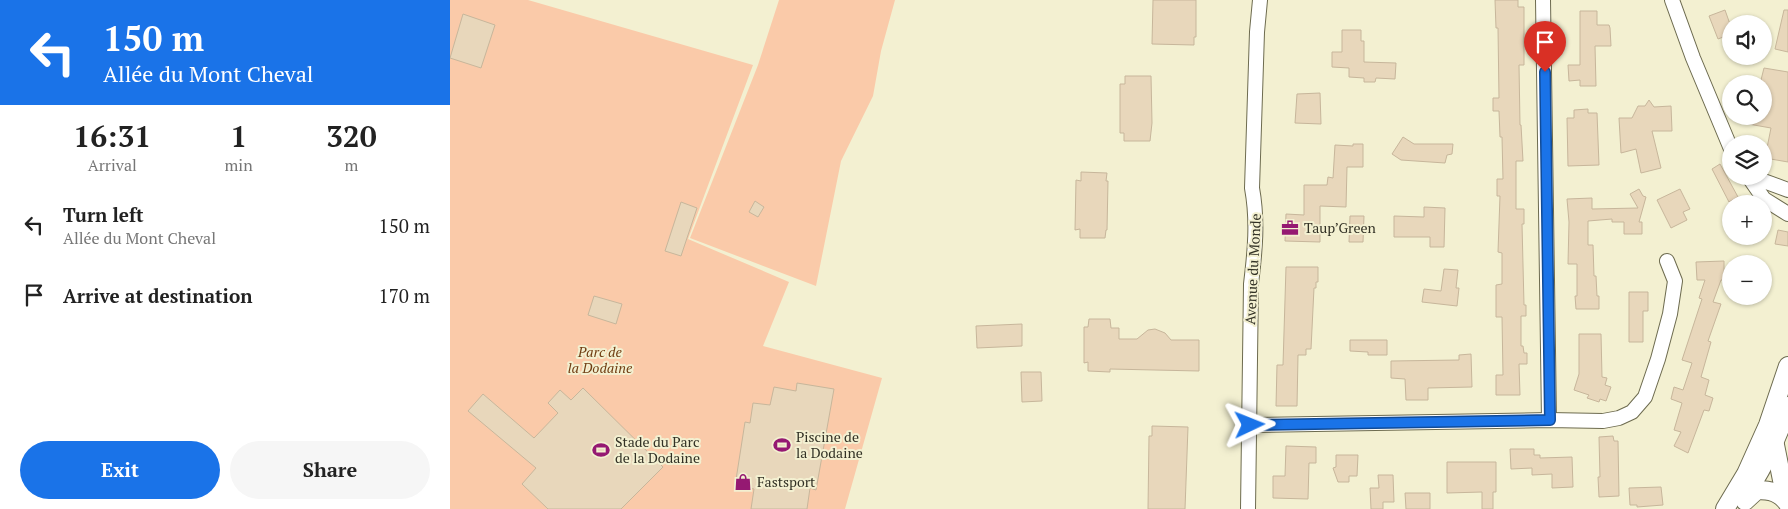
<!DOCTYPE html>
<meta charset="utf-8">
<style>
body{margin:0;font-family:"PT Serif",serif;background:#f6f6f6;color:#222;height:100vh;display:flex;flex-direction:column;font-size:19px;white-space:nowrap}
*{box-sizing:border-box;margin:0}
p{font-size:16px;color:#767676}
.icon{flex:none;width:28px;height:28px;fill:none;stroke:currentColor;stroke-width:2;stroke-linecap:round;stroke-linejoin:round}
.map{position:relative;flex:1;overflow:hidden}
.details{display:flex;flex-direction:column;background:#fff;width:450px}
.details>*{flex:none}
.banner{background:#1a73e8;color:#fff;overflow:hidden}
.fabs{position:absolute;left:1272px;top:15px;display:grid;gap:10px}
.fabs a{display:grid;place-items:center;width:50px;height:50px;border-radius:50%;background:#fff;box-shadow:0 1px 4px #0004;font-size:25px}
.pin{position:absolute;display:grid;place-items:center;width:42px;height:42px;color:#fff;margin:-51px -21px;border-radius:50% 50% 50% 0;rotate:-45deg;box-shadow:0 0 5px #0007}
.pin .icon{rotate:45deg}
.me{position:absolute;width:55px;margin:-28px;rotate:88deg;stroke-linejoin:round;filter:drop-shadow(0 0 4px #0008)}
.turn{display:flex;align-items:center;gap:18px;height:105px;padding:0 20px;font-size:22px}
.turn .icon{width:65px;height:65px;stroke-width:2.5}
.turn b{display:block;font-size:35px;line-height:42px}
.eta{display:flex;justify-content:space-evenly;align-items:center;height:85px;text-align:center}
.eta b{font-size:30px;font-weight:700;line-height:35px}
.cta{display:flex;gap:10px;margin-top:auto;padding:10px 20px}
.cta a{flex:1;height:58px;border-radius:30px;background:#1a73e8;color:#fff;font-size:20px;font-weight:700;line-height:58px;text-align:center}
.cta a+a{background:#f6f6f6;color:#222}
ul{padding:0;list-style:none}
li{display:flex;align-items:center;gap:15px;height:70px;padding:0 20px}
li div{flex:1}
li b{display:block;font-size:19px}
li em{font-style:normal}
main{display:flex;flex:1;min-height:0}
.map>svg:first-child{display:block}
.green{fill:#facaa9}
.building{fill:#e8d7bb;stroke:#c7b69b}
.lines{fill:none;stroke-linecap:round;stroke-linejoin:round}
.minor-casing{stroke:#6d6b4f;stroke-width:16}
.major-casing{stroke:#6d6b4f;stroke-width:20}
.minor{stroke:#fff;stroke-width:14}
.major{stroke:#fff;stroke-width:18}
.route-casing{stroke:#114b97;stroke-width:12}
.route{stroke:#1a73e8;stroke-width:9}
.labels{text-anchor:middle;stroke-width:4;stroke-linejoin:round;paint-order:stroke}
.poi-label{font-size:14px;fill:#323125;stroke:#f3f0d1;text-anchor:start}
.street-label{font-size:14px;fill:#323125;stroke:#f3f0d1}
.park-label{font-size:14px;font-style:italic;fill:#703d12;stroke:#f3f0d1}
</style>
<main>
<section class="details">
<div class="banner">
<div class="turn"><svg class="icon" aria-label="left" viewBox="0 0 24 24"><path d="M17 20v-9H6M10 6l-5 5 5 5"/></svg><div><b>150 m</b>Allée du Mont Cheval</div></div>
</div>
<div class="eta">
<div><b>16:31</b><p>Arrival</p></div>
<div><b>1</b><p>min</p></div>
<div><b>320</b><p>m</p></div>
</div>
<ul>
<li><svg class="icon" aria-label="left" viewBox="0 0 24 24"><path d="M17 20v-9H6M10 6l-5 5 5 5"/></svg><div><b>Turn left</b><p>Allée du Mont Cheval</p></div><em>150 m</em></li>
<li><svg class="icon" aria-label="arrive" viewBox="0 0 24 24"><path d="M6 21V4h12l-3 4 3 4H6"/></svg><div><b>Arrive at destination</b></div><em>170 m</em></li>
</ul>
<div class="cta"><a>Exit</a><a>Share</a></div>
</section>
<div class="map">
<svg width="1338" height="509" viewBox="0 0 1338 509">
<rect width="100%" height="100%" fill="#f3f0d1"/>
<!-- green -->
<g class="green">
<polygon points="0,0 78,0 303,65 238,239 339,282 313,346 432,378 395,509 0,509"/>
<polygon points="329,0 445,0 431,51 423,96 391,161 366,286 240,238 308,65"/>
</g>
<!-- building -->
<g class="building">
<polygon points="703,0 746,0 746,37 744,37 744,45 702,44"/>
<polygon points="1045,0 1068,0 1068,7 1074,7 1074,65 1069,65 1070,125 1071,125 1073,161 1066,161 1066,209 1074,209 1074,224 1072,224 1074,305 1076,305 1076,316 1071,316 1071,346 1073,346 1074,353 1077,353 1077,364 1069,364 1070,395 1046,395 1046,375 1053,375 1052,317 1046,317 1046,285 1052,284 1052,253 1048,252 1050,196 1047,196 1047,179 1053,179 1052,137 1050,137 1049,111 1043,111 1043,98 1049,98 1048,28 1046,28"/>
<polygon points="1275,10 1281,27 1281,34 1268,39 1259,16"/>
<polygon points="1334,10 1338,10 1338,52 1325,49"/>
<polygon points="1130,11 1147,11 1147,25 1159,25 1160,28 1161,46 1145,46 1146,86 1130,86 1130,80 1119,81 1118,65 1130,65"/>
<polygon points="13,14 45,25 31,68 0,58"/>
<polygon points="892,30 911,30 911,41 914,41 914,62 946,63 945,79 926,78 925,82 914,82 914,78 899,77 899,68 882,67 882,52 892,52"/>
<polygon points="1314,68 1338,72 1338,162 1315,158 1321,128 1287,122 1288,116 1314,116 1314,84 1310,84"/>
<polygon points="675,76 701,76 702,123 700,141 674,141 674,133 670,133 670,84 675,84"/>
<polygon points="870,93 871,124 845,123 847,94"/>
<polygon points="1199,100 1204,107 1221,106 1222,131 1202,131 1211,168 1191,173 1186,149 1171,153 1169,118 1182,118 1188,106 1195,106"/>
<polygon points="1138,109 1138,113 1147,113 1149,165 1118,166 1117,118 1124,118 1124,110"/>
<polygon points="953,137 964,144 1003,144 1002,154 997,155 995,163 951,160 942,154"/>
<polygon points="903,144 913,144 913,167 897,167 896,207 870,206 870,242 835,241 836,214 854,215 854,185 877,185 878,177 883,178 885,145 903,146"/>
<polygon points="1270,164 1288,197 1279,202 1262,169"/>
<polygon points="631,172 657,173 656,181 658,181 657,230 656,230 655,238 630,238 630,229 625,230 626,180 631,181"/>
<polygon points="1189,189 1193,196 1196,197 1189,222 1192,222 1192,234 1174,234 1174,222 1162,222 1162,219 1138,221 1138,245 1143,245 1144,276 1146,276 1147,296 1149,296 1149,309 1126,309 1125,296 1127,296 1127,264 1118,264 1119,222 1117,199 1142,198 1142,209 1188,208 1180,194"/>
<polygon points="1230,189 1240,209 1233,212 1237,220 1221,228 1207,200"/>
<polygon points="305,201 314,207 308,217 299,212"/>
<polygon points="231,202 247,208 231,256 215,251"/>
<polygon points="974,207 995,208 994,247 980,247 980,237 944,237 944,216 974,217"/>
<polygon points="900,216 914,216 913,242 899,242"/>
<polygon points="1328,230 1338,232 1338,246 1325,244"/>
<polygon points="1274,261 1274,280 1271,280 1263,302 1271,304 1258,341 1261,342 1251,377 1259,380 1255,395 1263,398 1259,411 1254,410 1238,453 1224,446 1231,432 1224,430 1232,403 1221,399 1224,387 1233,390 1242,363 1232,360 1252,299 1249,298 1255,280 1247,280 1246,262"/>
<polygon points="836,267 868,267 868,282 866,282 866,288 864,288 861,349 856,349 856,355 848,355 847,406 826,406 827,365 833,365"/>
<polygon points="994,269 1008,270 1006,288 1009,288 1007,306 972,302 974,289 991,291"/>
<polygon points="1179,292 1198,292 1198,311 1193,311 1193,342 1179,342"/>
<polygon points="144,296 172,304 166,324 138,315"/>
<polygon points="639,319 660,319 661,328 669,328 669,339 687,339 698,330 705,329 715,333 721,340 749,340 749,371 660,369 660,372 638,371 638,362 634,363 634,327 638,327"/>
<polygon points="572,324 572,346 527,348 526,326"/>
<polygon points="1129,334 1151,334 1152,377 1157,378 1155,385 1161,387 1156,401 1150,399 1149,402 1137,398 1139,395 1124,390 1129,374"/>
<polygon points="900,340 937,340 937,355 918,355 918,352 900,351"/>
<polygon points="1021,354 1022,387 978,388 978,400 956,400 955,379 941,378 941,361 1009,360 1009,355"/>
<polygon points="571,372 591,372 592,401 572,402"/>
<polygon points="347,383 384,389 366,490 360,488 357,509 301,509 304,489 285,486 295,422 300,423 303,403 320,405 324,387 346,391"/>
<polygon points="133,388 213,467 171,509 98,509 72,484 86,468 18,411 33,394 84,438 108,413 98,403 110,390 121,400"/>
<polygon points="702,426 738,427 735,509 698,509 699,436 702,436"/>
<polygon points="1163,436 1164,441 1168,441 1169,496 1149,497 1148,477 1150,477 1149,437"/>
<polygon points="836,446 866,447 866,463 859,463 858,499 823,498 823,476 835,476"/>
<polygon points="1060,449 1084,449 1084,455 1090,455 1090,458 1122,457 1123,487 1102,488 1102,474 1082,475 1082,468 1061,469"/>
<polygon points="886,455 908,455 907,476 899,476 899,482 888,482 883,468 886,467"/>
<polygon points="997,462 1046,462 1046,492 1043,492 1043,509 1032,509 1032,492 997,493"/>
<polygon points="928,475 943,475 944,502 933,502 933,509 921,509 920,488 929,488"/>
<polygon points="1211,487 1213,505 1187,507 1187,505 1180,505 1179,488"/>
<polygon points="955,493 980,493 980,509 956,509"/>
</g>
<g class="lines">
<!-- minor casing -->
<g class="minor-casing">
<g id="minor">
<polyline points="1093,0 1099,420"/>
<polyline points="1222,0 1243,58 1281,149"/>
<polyline points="1298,176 1314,199 1338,214"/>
<polyline points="1300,176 1338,190"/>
<polyline points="800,425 1099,420 1153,421 1169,418 1182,412 1195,397 1208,359 1220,314 1225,281 1217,261"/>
<path d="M798,509L801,284C805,251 808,221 802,188L807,32L810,0"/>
</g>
</g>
<!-- major casing -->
<g class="major-casing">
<g id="major">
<polyline points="1324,440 1333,485 1338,497"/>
<path d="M1297,492C1315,465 1328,437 1338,406"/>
<path d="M1295,501L1307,490C1320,490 1330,492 1338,504"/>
<polyline points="1275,509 1296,474 1318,425 1338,366"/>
</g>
</g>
<!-- minor -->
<use href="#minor" class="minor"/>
<!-- major -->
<use href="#major" class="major"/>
</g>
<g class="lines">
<!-- route casing -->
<g class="route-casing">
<polyline id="route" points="800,425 1100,420 1095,72"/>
</g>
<!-- route -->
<use href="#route" class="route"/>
</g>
<!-- icons -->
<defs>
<g id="office-bare" transform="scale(1.35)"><path d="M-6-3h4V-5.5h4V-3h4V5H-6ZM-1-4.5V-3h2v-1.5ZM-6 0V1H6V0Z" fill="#951972" stroke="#f3f0d1" stroke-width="2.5" paint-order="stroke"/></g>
<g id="stadium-bare" transform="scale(1.35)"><path d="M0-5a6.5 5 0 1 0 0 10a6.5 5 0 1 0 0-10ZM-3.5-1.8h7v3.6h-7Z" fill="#951972" stroke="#f3f0d1" stroke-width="2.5" paint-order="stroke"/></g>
<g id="shop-bare" transform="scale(1.35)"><path d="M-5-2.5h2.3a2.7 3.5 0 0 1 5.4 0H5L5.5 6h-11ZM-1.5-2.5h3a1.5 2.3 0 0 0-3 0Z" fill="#951972" stroke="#f3f0d1" stroke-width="2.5" paint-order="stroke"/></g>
</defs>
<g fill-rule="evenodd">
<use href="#office-bare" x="840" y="228"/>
<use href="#stadium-bare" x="332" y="445"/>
<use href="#stadium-bare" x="151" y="450"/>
<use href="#shop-bare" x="293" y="482"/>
</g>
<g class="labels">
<!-- poi labels -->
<g class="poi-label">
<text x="854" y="233">Taup’Green</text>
<text x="346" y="442">Piscine de<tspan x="346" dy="16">la Dodaine</tspan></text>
<text x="165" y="447">Stade du Parc<tspan x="165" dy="16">de la Dodaine</tspan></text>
<text x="307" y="487">Fastsport</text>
</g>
<!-- street labels -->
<g class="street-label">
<text transform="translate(803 269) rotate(-87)" y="5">Avenue du Monde</text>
</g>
<!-- park labels -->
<g class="park-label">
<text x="150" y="357">Parc de<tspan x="150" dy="16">la Dodaine</tspan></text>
</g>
</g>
</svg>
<div class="fabs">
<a><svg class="icon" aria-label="sound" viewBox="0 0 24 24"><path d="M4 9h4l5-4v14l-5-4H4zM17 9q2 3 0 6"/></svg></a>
<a><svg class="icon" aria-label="search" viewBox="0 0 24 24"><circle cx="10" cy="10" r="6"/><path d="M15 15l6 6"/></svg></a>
<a><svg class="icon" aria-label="layers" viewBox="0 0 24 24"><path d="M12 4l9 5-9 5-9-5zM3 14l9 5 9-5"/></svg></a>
<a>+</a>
<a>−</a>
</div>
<div class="pin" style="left:1095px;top:72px;background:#d93025"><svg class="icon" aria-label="arrive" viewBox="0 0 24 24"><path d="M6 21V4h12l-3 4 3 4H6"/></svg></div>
<svg class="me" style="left:800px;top:425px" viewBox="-20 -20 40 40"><path d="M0-17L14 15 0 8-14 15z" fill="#1a73e8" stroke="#fff" stroke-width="4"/></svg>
</div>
</main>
